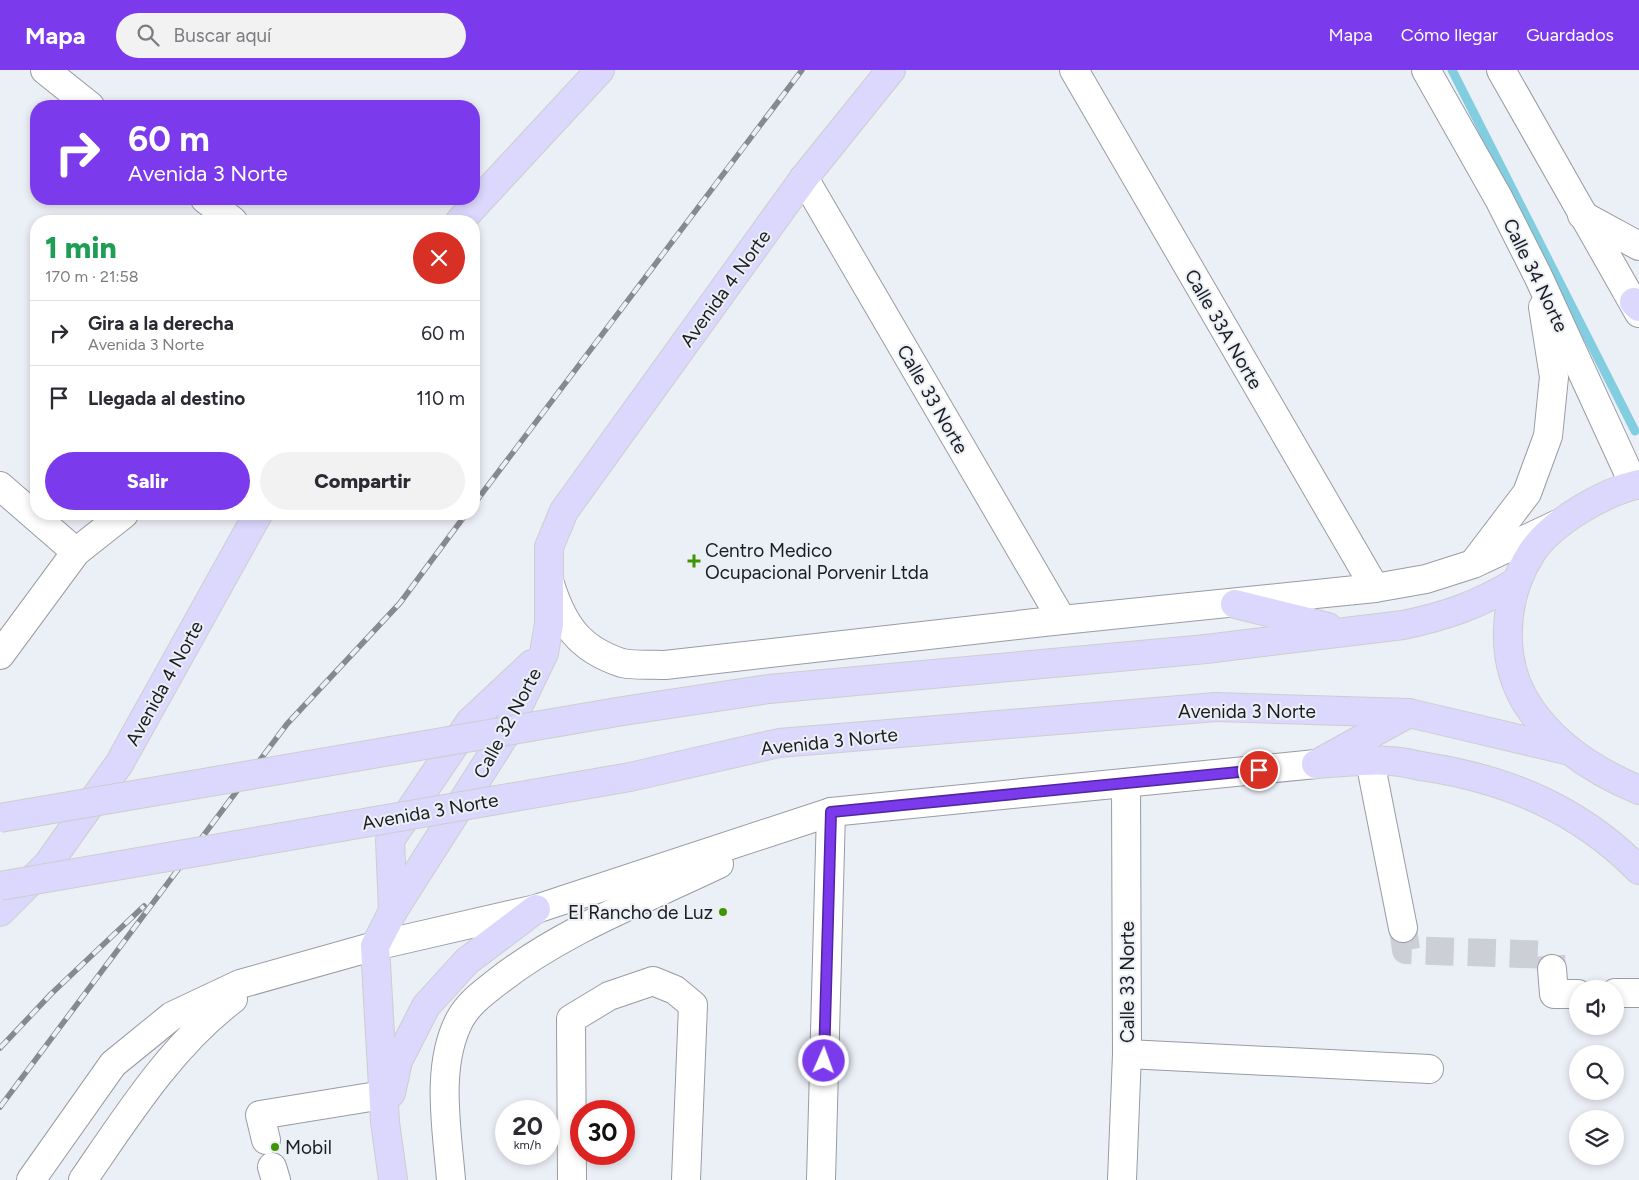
<!DOCTYPE html>
<html lang="es">
<meta charset="utf-8">
<style>
body{margin:0;font-family:Figtree,sans-serif;background:#f2f2f3;color:#2b2b33;height:100vh;display:flex;flex-direction:column;font-size:19px;white-space:nowrap}
*{box-sizing:border-box;margin:0}
p{font-size:16px;color:#7c7c81}
.icon{flex:none;width:28px;height:28px;fill:none;stroke:currentColor;stroke-width:2;stroke-linecap:round;stroke-linejoin:round}
.map{position:relative;flex:1;overflow:hidden}
.side{position:absolute;left:30px;top:145px;width:450px;height:305px;display:flex;flex-direction:column;background:#fff;border-radius:20px;box-shadow:0 2px 8px #0003}
.side>*{flex:none}
.hud{position:absolute;left:30px;top:30px;width:450px;height:105px;border-radius:20px;box-shadow:0 2px 8px #0003;background:#7c3aed;color:#fff;overflow:hidden}
.buttons{position:absolute;left:1569px;top:910px;display:grid;gap:10px}
.buttons a{display:grid;place-items:center;width:55px;height:55px;border-radius:50%;background:#fff;box-shadow:0 2px 8px #0003;font-size:25px}
.speed{position:absolute;left:495px;top:1030px;display:flex;gap:10px;font-size:25px;font-weight:700;text-align:center}
.speed>*{display:grid;place-content:center;width:65px;height:65px;border-radius:50%;background:#fff;box-shadow:0 2px 8px #0003;line-height:1}
.speed small{font-size:12px;font-weight:400}
.speed .limit{border:8px solid #d22;background:#fff;color:#111}
.pin{position:absolute;display:grid;place-items:center;width:42px;height:42px;color:#fff;margin:-21px;border:2px solid #fff;border-radius:50%;box-shadow:0 1px 5px #0007}
.me{position:absolute;width:55px;margin:-28px;rotate:2deg;stroke-linejoin:round;filter:drop-shadow(0 0 4px #0008)}
.turn{display:flex;align-items:center;gap:18px;height:105px;padding:0 15px;font-size:22px}
.turn .icon{width:65px;height:65px;stroke-width:2.5}
.turn b{display:block;font-size:35px;line-height:42px}
.round{display:grid;place-items:center;flex:none;width:52px;height:52px;border-radius:26px;background:#f2f2f3}
.headline{display:flex;align-items:center;justify-content:space-between;height:85px;padding:0 15px}
h1{font-size:30px;font-weight:800;line-height:38px;color:#1e9e55}
.button{display:flex;gap:10px;margin-top:auto;padding:10px 15px}
.button a{flex:1;height:58px;border-radius:30px;background:#7c3aed;color:#fff;font-size:20px;font-weight:800;line-height:58px;text-align:center}
.button a+a{background:#f2f2f3;color:#2b2b33}
ul{padding:0;list-style:none}
li{display:flex;align-items:center;gap:15px;height:65px;padding:0 15px;border-top:1px solid #e1e1e2}
li div{flex:1}
li b{display:block;font-size:19px}
li em{font-style:normal}
header{display:flex;align-items:center;gap:30px;box-sizing:border-box;height:70px;padding:0 25px;background:#7c3aed;color:#fff}
header strong{font-size:24px}
nav{display:flex;gap:28px;margin-inline-start:auto;font-size:18px}
.search{width:350px;height:45px;background:#f2f2f3;display:flex;align-items:center;gap:12px;box-sizing:border-box;padding:0 18px;border-radius:28px;color:#7c7c81;font-size:19px}
.map>svg:first-child{display:block}
.lines{fill:none;stroke-linecap:round;stroke-linejoin:round}
.stream{stroke:#82cee0;stroke-width:9}
.minor-tunnel{stroke:#cccfd6;stroke-width:28;stroke-dasharray:28 14;stroke-linecap:butt}
.minor-casing{stroke:#989ca3;stroke-width:30}
.major-casing{stroke:#cdcdce;stroke-width:30}
.minor{stroke:#fff;stroke-width:28}
.major{stroke:#dcd8fd;stroke-width:28}
.rail-casing{stroke:#86898d;stroke-width:5.5}
.rail{stroke:#ebeff6;stroke-width:4;stroke-dasharray:11;stroke-linecap:butt}
.major-bridge-casing{stroke:#cdcdce;stroke-width:30;stroke-linecap:butt}
.major-bridge{stroke:#dcd8fd;stroke-width:28}
.route-casing{stroke:#51269a;stroke-width:12}
.route{stroke:#7c3aed;stroke-width:9}
.poi-dot{fill:#3f9504;stroke:#ebeff6;stroke-width:2}
.labels{text-anchor:middle;stroke-width:4;stroke-linejoin:round;paint-order:stroke}
.street-label{font-size:19px;fill:#1a1c1e;stroke:#ebeff6}
.poi-label{font-size:19px;fill:#1a1c1e;stroke:#ebeff6;text-anchor:start}
</style>
<header>
<strong>Mapa</strong>
<div class="search"><svg class="icon" aria-label="search" viewBox="0 0 24 24"><circle cx="10" cy="10" r="6"/><path d="M15 15l6 6"/></svg>Buscar aquí</div>
<nav><a>Mapa</a><a>Cómo llegar</a><a>Guardados</a></nav>
</header>
<div class="map">
<svg width="1639" height="1110" viewBox="0 0 1639 1110">
<rect width="100%" height="100%" fill="#ebeff6"/>
<g class="lines">
<!-- stream -->
<polyline class="stream" points="1452,0 1635,361"/>
<!-- minor-tunnel -->
<polyline class="minor-tunnel" points="1403,858 1406,880 1551,885 1552,899"/>
<!-- minor casing -->
<g class="minor-casing">
<g id="minor">
<polyline points="45,0 90,36"/>
<polyline points="1074,0 1375,518"/>
<polyline points="1426,0 1499,129 1538,206 1634,415"/>
<polyline points="1501,0 1639,243"/>
<polyline points="804,108 1062,550"/>
<polyline points="205,129 233,151"/>
<polyline points="1582,145 1639,176"/>
<polyline points="0,416 76,482"/>
<polyline points="1476,490 1527,423 1548,366 1554,307 1543,237"/>
<path d="M550,514C563,555 579,579 622,593C635,596 652,594 665,595L1062,550L1375,518L1426,509L1473,494L1558,454"/>
<polyline points="0,585 76,482 124,444"/>
<polyline points="1370,691 1403,858"/>
<polyline points="1552,899 1554,924 1578,924"/>
<polyline points="1615,923 1639,923"/>
<polyline points="1127,984 1429,999"/>
<polyline points="266,1070 260,1045 383,1025"/>
<polyline points="272,1097 276,1110"/>
<polyline points="31,1110 113,994 172,946 240,914 375,876 536,839 831,742 1316,694"/>
<path d="M83,1110C127,1046 171,976 233,929"/>
<path d="M451,1110C447,1059 435,996 460,949C469,933 483,923 497,912C563,860 644,830 719,794"/>
<polyline points="572,1110 571,949 609,926 653,911 675,920 693,935 686,1110"/>
<polyline points="821,1110 831,742"/>
<polyline points="1122,1110 1127,984 1126,714"/>
</g>
</g>
<!-- major casing -->
<g class="major-casing">
<g id="major">
<polyline points="460,151 600,0"/>
<polyline points="1634,232 1639,237"/>
<path d="M1639,414C1604,422 1552,452 1532,482C1502,528 1498,594 1531,640C1557,677 1598,703 1639,720"/>
<polyline points="1235,534 1328,557"/>
<path d="M1206,579L1403,555C1446,546 1478,535 1516,512"/>
<polyline points="1216,637 1409,643 1570,681"/>
<polyline points="1322,691 1409,643"/>
<path d="M1316,694C1340,693 1365,689 1389,691C1401,691 1414,695 1427,697C1509,710 1580,740 1639,800"/>
<polyline points="393,841 390,770 470,652 532,594"/>
<polyline points="0,842 48,794 119,694 258,444"/>
<polyline points="391,1023 398,991 426,936 467,891 536,839"/>
<polyline points="393,1110 385,1052 375,876 393,841 503,668 544,583 549,554 549,477 564,441 804,108 891,0"/>
</g>
</g>
<!-- minor -->
<use href="#minor" class="minor"/>
<!-- major -->
<use href="#major" class="major"/>
<!-- rail casing -->
<g class="rail-casing">
<g id="rail">
<polyline points="474,434 802,0"/>
<polyline points="0,978 51,924 144,836"/>
<polyline points="0,1037 287,654 400,533 466,444"/>
</g>
</g>
<!-- rail -->
<use href="#rail" class="rail"/>
<!-- major-bridge casing -->
<g class="major-bridge-casing">
<g id="major-bridge">
<polyline points="0,748 623,641 769,619 1206,579"/>
<polyline points="0,816 630,707 779,673 1216,637"/>
</g>
</g>
<!-- major-bridge -->
<use href="#major-bridge" class="major-bridge"/>
</g>
<g class="lines">
<!-- route casing -->
<g class="route-casing">
<polyline id="route" points="824,991 831,742 1259,700"/>
</g>
<!-- route -->
<use href="#route" class="route"/>
</g>
<!-- markers -->
<g class="poi-dot">
<path d="M691.5 483.5h5v5h5v5h-5v5h-5v-5h-5v-5h5z"/>
<circle cx="723" cy="842" r="5"/>
<circle cx="275" cy="1077" r="5"/>
</g>
<g class="labels">
<!-- street labels -->
<g class="street-label">
<text transform="translate(1536 205) rotate(64)" y="7">Calle 34 Norte</text>
<text transform="translate(725 218) rotate(-54)" y="7">Avenida 4 Norte</text>
<text transform="translate(1224 259) rotate(60)" y="7">Calle 33A Norte</text>
<text transform="translate(933 329) rotate(60)" y="7">Calle 33 Norte</text>
<text transform="translate(164 613) rotate(-61)" y="7">Avenida 4 Norte</text>
<text x="1247" y="648">Avenida 3 Norte</text>
<text transform="translate(507 653) rotate(-62)" y="7">Calle 32 Norte</text>
<text transform="translate(829 671) rotate(-6)" y="7">Avenida 3 Norte</text>
<text transform="translate(430 741) rotate(-10)" y="7">Avenida 3 Norte</text>
<text transform="translate(1127 912) rotate(-90)" y="7">Calle 33 Norte</text>
</g>
<!-- poi labels -->
<g class="poi-label">
<text x="705" y="487">Centro Medico<tspan x="705" dy="22">Ocupacional Porvenir Ltda</tspan></text>
<text x="713" y="849" text-anchor="end">El Rancho de Luz</text>
<text x="285" y="1084">Mobil</text>
</g>
</g>
</svg>
<div class="buttons">
<a><svg class="icon" aria-label="sound" viewBox="0 0 24 24"><path d="M4 9h4l5-4v14l-5-4H4zM17 9q2 3 0 6"/></svg></a>
<a><svg class="icon" aria-label="search" viewBox="0 0 24 24"><circle cx="10" cy="10" r="6"/><path d="M15 15l6 6"/></svg></a>
<a><svg class="icon" aria-label="layers" viewBox="0 0 24 24"><path d="M12 4l9 5-9 5-9-5zM3 14l9 5 9-5"/></svg></a>
</div>
<div class="speed"><div>20<small>km/h</small></div><div class="limit">30</div></div>
<div class="pin" style="left:1259px;top:700px;background:#d93025"><svg class="icon" aria-label="arrive" viewBox="0 0 24 24"><path d="M6 21V4h12l-3 4 3 4H6"/></svg></div>
<svg class="me" style="left:824px;top:991px" viewBox="-20 -20 40 40"><circle r="17" fill="#7c3aed" stroke="#fff" stroke-width="3"/><path d="M0-11L8 9 0 5-8 9z" fill="#fff"/></svg>
<div class="hud">
<div class="turn"><svg class="icon" aria-label="right" viewBox="0 0 24 24"><path d="M7 20v-9h11M14 6l5 5-5 5"/></svg><div><b>60 m</b>Avenida 3 Norte</div></div>
</div>
<section class="side">
<div class="headline"><div><h1>1 min</h1><p>170 m · 21:58</p></div><a class="round" style="background:#d93025;color:#fff"><svg class="icon" aria-label="close" viewBox="0 0 24 24"><path d="M6 6l12 12M18 6L6 18"/></svg></a></div>
<ul>
<li><svg class="icon" aria-label="right" viewBox="0 0 24 24"><path d="M7 20v-9h11M14 6l5 5-5 5"/></svg><div><b>Gira a la derecha</b><p>Avenida 3 Norte</p></div><em>60 m</em></li>
<li><svg class="icon" aria-label="arrive" viewBox="0 0 24 24"><path d="M6 21V4h12l-3 4 3 4H6"/></svg><div><b>Llegada al destino</b></div><em>110 m</em></li>
</ul>
<div class="button"><a>Salir</a><a>Compartir</a></div>
</section>
</div>
